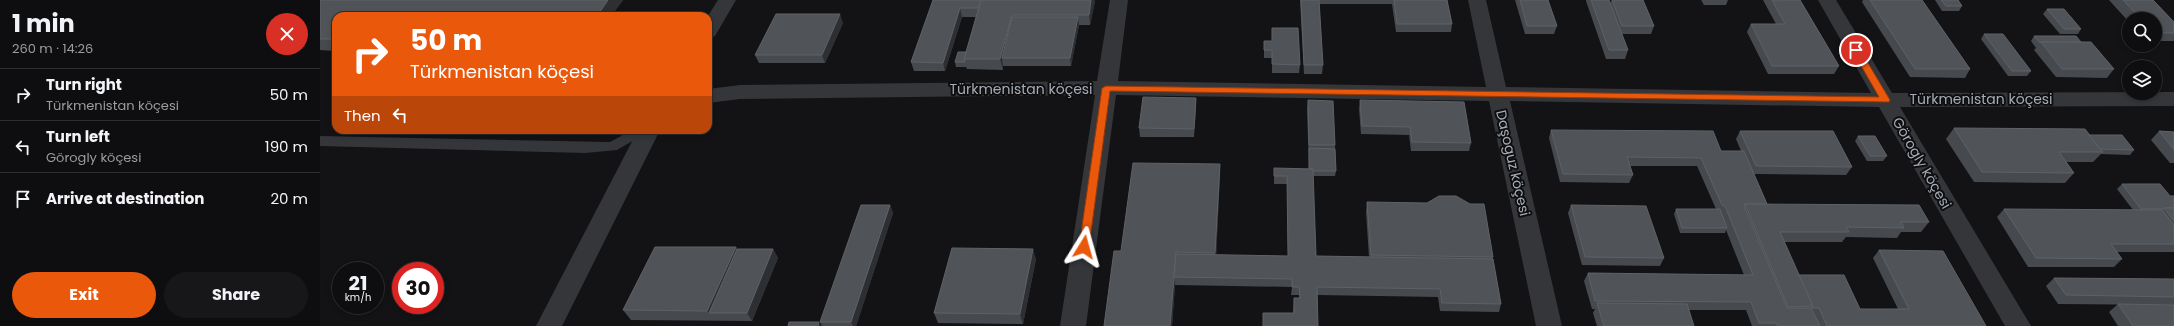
<!DOCTYPE html>
<meta charset="utf-8">
<style>
body{margin:0;font-family:Poppins,sans-serif;background:#171719;color:#f1f3f6;height:100vh;display:flex;flex-direction:column;font-size:15px;white-space:nowrap}
*{box-sizing:border-box;margin:0}
p{font-size:13px;color:#9b9c9f}
.icon{flex:none;width:22px;height:22px;fill:none;stroke:currentColor;stroke-width:2;stroke-linecap:round;stroke-linejoin:round}
.map{position:relative;flex:1;overflow:hidden}
.panel{display:flex;flex-direction:column;background:#0e0e10;width:320px}
.panel>*{flex:none}
.top-card{position:absolute;left:12px;top:12px;width:380px;height:122px;border-radius:12px;box-shadow:0 2px 6px #0003,0 0 0 1px #2e2e30;background:#ea580c;color:#fff;overflow:hidden}
.buttons{position:absolute;left:1802px;top:12px;display:grid;gap:8px}
.buttons a{display:grid;place-items:center;width:40px;height:40px;border-radius:50%;background:#0e0e10;box-shadow:0 2px 6px #0003,0 0 0 1px #2e2e30;font-size:20px}
.speed{position:absolute;left:12px;top:262px;display:flex;gap:8px;font-size:20px;font-weight:700;text-align:center}
.speed>*{display:grid;place-content:center;width:52px;height:52px;border-radius:50%;background:#0e0e10;box-shadow:0 2px 6px #0003,0 0 0 1px #2e2e30;line-height:1}
.speed small{font-size:10px;font-weight:400}
.speed .limit{border:6px solid #d22;background:#fff;color:#111}
.pin{position:absolute;display:grid;place-items:center;width:34px;height:34px;color:#fff;margin:-17px;border:2px solid #fff;border-radius:50%;box-shadow:0 1px 4px #0007}
.me{position:absolute;width:44px;margin:-22px;rotate:8deg;stroke-linejoin:round;filter:drop-shadow(0 0 3px #0008)}
.turn{display:flex;align-items:center;gap:14px;height:84px;padding:0 12px;font-size:18px}
.turn .icon{width:52px;height:52px;stroke-width:2.5}
.turn b{display:block;font-size:28px;line-height:34px}
.then{display:flex;align-items:center;height:38px;padding:0 12px;background:#0003;gap:8px;font-size:15px}
.round{display:grid;place-items:center;flex:none;width:42px;height:42px;border-radius:21px;background:#171719}
.head{display:flex;align-items:center;justify-content:space-between;height:68px;padding:0 12px}
h1{font-size:24px;font-weight:700;line-height:30px}
.button{display:flex;gap:8px;margin-top:auto;padding:8px 12px}
.button a{flex:1;height:46px;border-radius:24px;background:#ea580c;color:#fff;font-size:16px;font-weight:700;line-height:46px;text-align:center}
.button a+a{background:#171719;color:#f1f3f6}
ul{padding:0;list-style:none}
li{display:flex;align-items:center;gap:12px;height:52px;padding:0 12px;border-top:1px solid #2e2e30}
li div{flex:1}
li b{display:block;font-size:15px}
li em{font-style:normal}
main{display:flex;flex:1;min-height:0}
.map>svg:first-child{display:block}
.lines{fill:none;stroke-linecap:round;stroke-linejoin:round}
.service{fill:#34363a;fill-rule:evenodd}
.minor{fill:#34363a;fill-rule:evenodd}
.wall{fill:#46494d}
.shaded-wall{fill:#2d2f32}
.building{fill:#505458;stroke:#5e6267}
.route{fill:#ea580c;stroke:#983908}
.labels{text-anchor:middle;stroke-width:4;stroke-linejoin:round;paint-order:stroke}
.street-label{font-size:14px;fill:#a5acb5;stroke:#0e0e10}
</style>
<main>
<section class="panel">
<div class="head"><div><h1>1 min</h1><p>260 m · 14:26</p></div><a class="round" style="background:#d93025;color:#fff"><svg class="icon" aria-label="close" viewBox="0 0 24 24"><path d="M6 6l12 12M18 6L6 18"/></svg></a></div>
<ul>
<li><svg class="icon" aria-label="right" viewBox="0 0 24 24"><path d="M7 20v-9h11M14 6l5 5-5 5"/></svg><div><b>Turn right</b><p>Türkmenistan köçesi</p></div><em>50 m</em></li>
<li><svg class="icon" aria-label="left" viewBox="0 0 24 24"><path d="M17 20v-9H6M10 6l-5 5 5 5"/></svg><div><b>Turn left</b><p>Görogly köçesi</p></div><em>190 m</em></li>
<li><svg class="icon" aria-label="arrive" viewBox="0 0 24 24"><path d="M6 21V4h12l-3 4 3 4H6"/></svg><div><b>Arrive at destination</b></div><em>20 m</em></li>
</ul>
<div class="button"><a>Exit</a><a>Share</a></div>
</section>
<div class="map">
<svg width="1854" height="326" viewBox="0 0 1854 326">
<rect width="100%" height="100%" fill="#131315"/>
<g class="lines">
<!-- service -->
<polygon class="service" points="312,130 328,130 326,133 297,150 265,153 0,146 0,136 290,142"/>
<!-- minor -->
<g class="minor">
<polygon points="398,0 416,0 395,36 388,38 388,16"/>
<polygon points="790,0 808,0 798,81 1166,87 1148,0 1166,0 1186,87 1551,93 1498,0 1516,0 1572,93 1854,92 1854,106 1580,107 1711,326 1685,326 1559,107 1190,101 1242,326 1216,326 1169,101 796,95 766,326 740,326 775,95 420,99 388,103 388,89 420,85 777,81"/>
<polygon points="318,130 340,130 242,326 216,326"/>
</g>
</g>
<!-- wall -->
<g class="wall">
<polygon points="0,0 303,0 291,16 16,16 16,51 0,50"/>
<polygon points="613,0 774,0 775,1 770,25 759,25 751,66 683,66 683,70 647,69 646,67 636,67 635,62 646,52 656,17 642,17 625,71 594,71 591,62"/>
<polygon points="980,0 1127,0 1132,24 1131,32 1076,32 1072,4 999,4 1003,65 1002,74 984,74"/>
<polygon points="1195,0 1228,0 1237,26 1234,34 1205,34"/>
<polygon points="1266,0 1289,0 1290,3 1292,0 1323,0 1334,26 1331,34 1302,34 1308,50 1305,59 1286,59 1266,1"/>
<polygon points="1381,0 1408,0 1406,5 1384,5"/>
<polygon points="1443,0 1480,0 1519,66 1514,74 1448,74 1427,32 1431,24 1456,24"/>
<polygon points="1543,0 1602,0 1650,69 1645,78 1590,77 1542,2"/>
<polygon points="1615,0 1638,0 1642,6 1639,11 1622,11"/>
<polygon points="1789,0 1833,0 1854,22 1854,41 1835,41 1835,19 1809,19 1809,22"/>
<polygon points="1727,9 1761,29 1758,34 1740,34 1723,14"/>
<polygon points="523,23 505,63 439,63 435,55"/>
<polygon points="1664,34 1711,71 1707,76 1688,76 1661,39"/>
<polygon points="1714,36 1761,42 1794,69 1787,78 1736,77 1714,50 1716,48 1711,41"/>
<polygon points="944,41 980,65 979,73 952,73 952,58 944,58"/>
<polygon points="876,98 876,106 874,137 820,137 819,128"/>
<polygon points="988,100 1015,145 1016,171 1015,176 993,176 996,256 1049,257 1046,212 1047,202 1173,257 1173,259 1181,304 1179,312 1120,311 1118,297 997,295 973,313 974,298 979,298 979,295 971,295 972,287 855,285 852,326 801,251 900,164 900,174 896,255 968,256 967,184 954,184 954,168 989,169 987,109"/>
<polygon points="1040,100 1151,143 1149,151 1091,151 1089,135 1041,134 1039,109"/>
<polygon points="1634,128 1769,135 1814,150 1810,155 1781,154 1773,162 1746,162 1754,173 1745,183 1654,182 1626,139"/>
<polygon points="1231,130 1401,151 1421,151 1416,139 1420,131 1532,167 1526,175 1434,174 1447,204 1609,222 1601,232 1581,232 1577,238 1526,237 1522,242 1464,242 1479,275 1540,309 1578,309 1553,258 1559,250 1666,326 1432,326 1426,310 1369,310 1374,326 1277,326 1273,313 1275,309 1272,309 1264,281 1268,273 1424,275 1406,230 1405,233 1360,233 1354,214 1356,209 1396,209 1377,166 1310,166 1313,175 1309,183 1240,182 1229,138"/>
<polygon points="1839,131 1854,132 1854,163 1850,163 1831,140"/>
<polygon points="1538,136 1567,156 1563,161 1547,161 1535,141"/>
<polygon points="1802,184 1850,196 1854,196 1854,253 1854,252 1797,252 1802,259 1794,267 1708,267 1677,217 1684,209 1813,210 1797,189"/>
<polygon points="570,205 573,213 536,326 502,326 500,322"/>
<polygon points="1251,205 1344,258 1340,266 1262,265 1248,213"/>
<polygon points="416,247 417,249 453,249 458,258 432,321 311,320 303,310"/>
<polygon points="716,259 703,324 618,323 614,313"/>
<polygon points="1734,278 1854,279 1854,305 1738,304 1726,286"/>
<polygon points="1798,304 1854,326 1798,326 1789,312"/>
</g>
<!-- shaded-wall -->
<g class="shaded-wall">
<polygon points="288,0 303,0 291,16 277,16"/>
<polygon points="771,0 774,0 775,1 770,25 769,15"/>
<polygon points="640,8 642,17 625,71 623,63"/>
<polygon points="520,14 523,23 505,63 502,55"/>
<polygon points="692,15 694,25 682,58 683,66 683,70 680,59"/>
<polygon points="758,17 759,25 751,66 750,58"/>
<polygon points="876,98 876,106 874,137 874,129"/>
<polygon points="900,164 900,174 896,263 895,253"/>
<polygon points="570,205 573,213 536,326 533,326 531,322"/>
<polygon points="416,247 422,258 389,313 387,311"/>
<polygon points="453,249 458,258 432,321 427,313"/>
<polygon points="713,249 716,259 703,324 700,314"/>
<polygon points="856,252 854,277 855,285 852,326 850,326"/>
<polygon points="499,322 501,326 498,326"/>
</g>
<!-- building -->
<g class="building">
<polygon points="0,0 288,0 277,16 16,16 16,39 0,39"/>
<polygon points="613,0 661,0 659,8 640,8 623,63 591,62"/>
<polygon points="661,0 771,0 769,15 692,15 680,59 644,59"/>
<polygon points="981,0 999,0 1003,65 984,65"/>
<polygon points="1074,0 1127,0 1132,24 1077,24"/>
<polygon points="1200,0 1228,0 1237,26 1207,26"/>
<polygon points="1271,0 1289,0 1308,50 1289,50"/>
<polygon points="1292,0 1323,0 1334,26 1302,26"/>
<polygon points="1452,0 1480,0 1519,66 1452,66 1431,24 1465,24"/>
<polygon points="1550,0 1602,0 1650,69 1595,69"/>
<polygon points="1621,0 1638,0 1642,6 1626,6"/>
<polygon points="1803,0 1833,0 1854,22 1854,33 1835,33 1835,19 1821,19"/>
<polygon points="1727,9 1744,9 1761,29 1744,29"/>
<polygon points="456,14 520,14 502,55 435,55"/>
<polygon points="692,17 758,17 750,58 682,58"/>
<polygon points="952,28 978,28 980,65 952,64 952,50 944,50 944,41 952,41"/>
<polygon points="1664,34 1683,34 1711,71 1692,71"/>
<polygon points="1714,36 1756,36 1761,42 1721,42 1720,43"/>
<polygon points="1721,42 1771,42 1794,69 1742,69"/>
<polygon points="638,52 646,52 644,59 645,62 635,62"/>
<polygon points="823,97 876,98 874,129 819,128"/>
<polygon points="988,100 1013,101 1015,145 989,145"/>
<polygon points="1040,100 1144,102 1151,143 1092,142 1090,127 1042,126"/>
<polygon points="1634,128 1765,129 1783,152 1739,152 1754,173 1662,172"/>
<polygon points="1231,130 1393,131 1401,151 1424,151 1447,204 1425,204 1424,206 1467,308 1491,308 1500,326 1458,326 1456,323 1439,323 1431,302 1275,301 1268,273 1433,275 1405,206 1402,205 1381,158 1307,157 1313,175 1243,174"/>
<polygon points="1420,131 1513,131 1532,167 1436,166"/>
<polygon points="1839,131 1854,132 1854,150"/>
<polygon points="1769,135 1802,135 1814,150 1780,149"/>
<polygon points="1538,136 1555,136 1567,156 1550,156"/>
<polygon points="989,148 1015,149 1016,171 993,171 993,169 989,169"/>
<polygon points="813,163 900,164 895,253 856,252 850,326 784,326 794,251 801,251"/>
<polygon points="954,168 993,169 996,256 1173,259 1181,304 1122,303 1120,289 997,287 998,326 943,326 943,313 974,313 974,298 980,298 979,287 972,287 972,279 854,277 856,254 968,256 967,176 954,176"/>
<polygon points="1802,184 1840,184 1850,196 1854,196 1854,208 1844,208 1843,209 1821,209"/>
<polygon points="1119,196 1136,196 1150,204 1164,204 1173,257 1051,255 1047,202 1107,203"/>
<polygon points="1425,204 1599,205 1609,222 1581,222 1584,228 1526,227 1529,232 1460,232 1493,306 1468,307"/>
<polygon points="541,205 570,205 531,322 500,322"/>
<polygon points="1251,205 1326,206 1344,258 1265,257"/>
<polygon points="1844,208 1854,208 1854,221"/>
<polygon points="1356,209 1400,209 1407,228 1362,228"/>
<polygon points="1684,209 1842,210 1854,225 1854,244 1791,244 1802,259 1716,258"/>
<polygon points="335,247 416,247 387,311 303,310"/>
<polygon points="632,248 713,249 700,314 614,313"/>
<polygon points="417,249 453,249 427,313 389,313"/>
<polygon points="1559,250 1623,251 1666,326 1507,326 1499,308 1492,308 1492,307 1493,306 1479,275 1524,275 1540,309 1589,309"/>
<polygon points="1734,278 1854,279 1854,297 1746,295"/>
<polygon points="1277,303 1367,304 1374,326 1284,326"/>
<polygon points="1798,304 1854,305 1854,326 1813,326"/>
<polygon points="469,322 499,322 498,326 468,326"/>
</g>
<!-- route -->
<polygon class="route" points="1536,47 1539,48 1570,100 1569,102 790,91 769,247 764,251 759,247 782,88 786,86 1559,97 1532,50"/>
<g class="labels">
<!-- street labels -->
<g class="street-label">
<text x="701" y="94">Türkmenistan köçesi</text>
<text x="1661" y="104">Türkmenistan köçesi</text>
<text transform="translate(1193 163) rotate(77)" y="5">Daşoguz köçesi</text>
<text transform="translate(1602 163) rotate(60)" y="5">Görogly köçesi</text>
</g>
</g>
</svg>
<div class="buttons">
<a><svg class="icon" aria-label="search" viewBox="0 0 24 24"><circle cx="10" cy="10" r="6"/><path d="M15 15l6 6"/></svg></a>
<a><svg class="icon" aria-label="layers" viewBox="0 0 24 24"><path d="M12 4l9 5-9 5-9-5zM3 14l9 5 9-5"/></svg></a>
</div>
<div class="speed"><div>21<small>km/h</small></div><div class="limit">30</div></div>
<div class="pin" style="left:1536px;top:50px;background:#d93025"><svg class="icon" aria-label="arrive" viewBox="0 0 24 24"><path d="M6 21V4h12l-3 4 3 4H6"/></svg></div>
<svg class="me" style="left:764px;top:247px" viewBox="-20 -20 40 40"><path d="M0-17L14 15 0 8-14 15z" fill="#ea580c" stroke="#fff" stroke-width="4"/></svg>
<div class="top-card">
<div class="turn"><svg class="icon" aria-label="right" viewBox="0 0 24 24"><path d="M7 20v-9h11M14 6l5 5-5 5"/></svg><div><b>50 m</b>Türkmenistan köçesi</div></div>
<div class="then">Then<svg class="icon" aria-label="left" viewBox="0 0 24 24"><path d="M17 20v-9H6M10 6l-5 5 5 5"/></svg></div>
</div>
</div>
</main>
